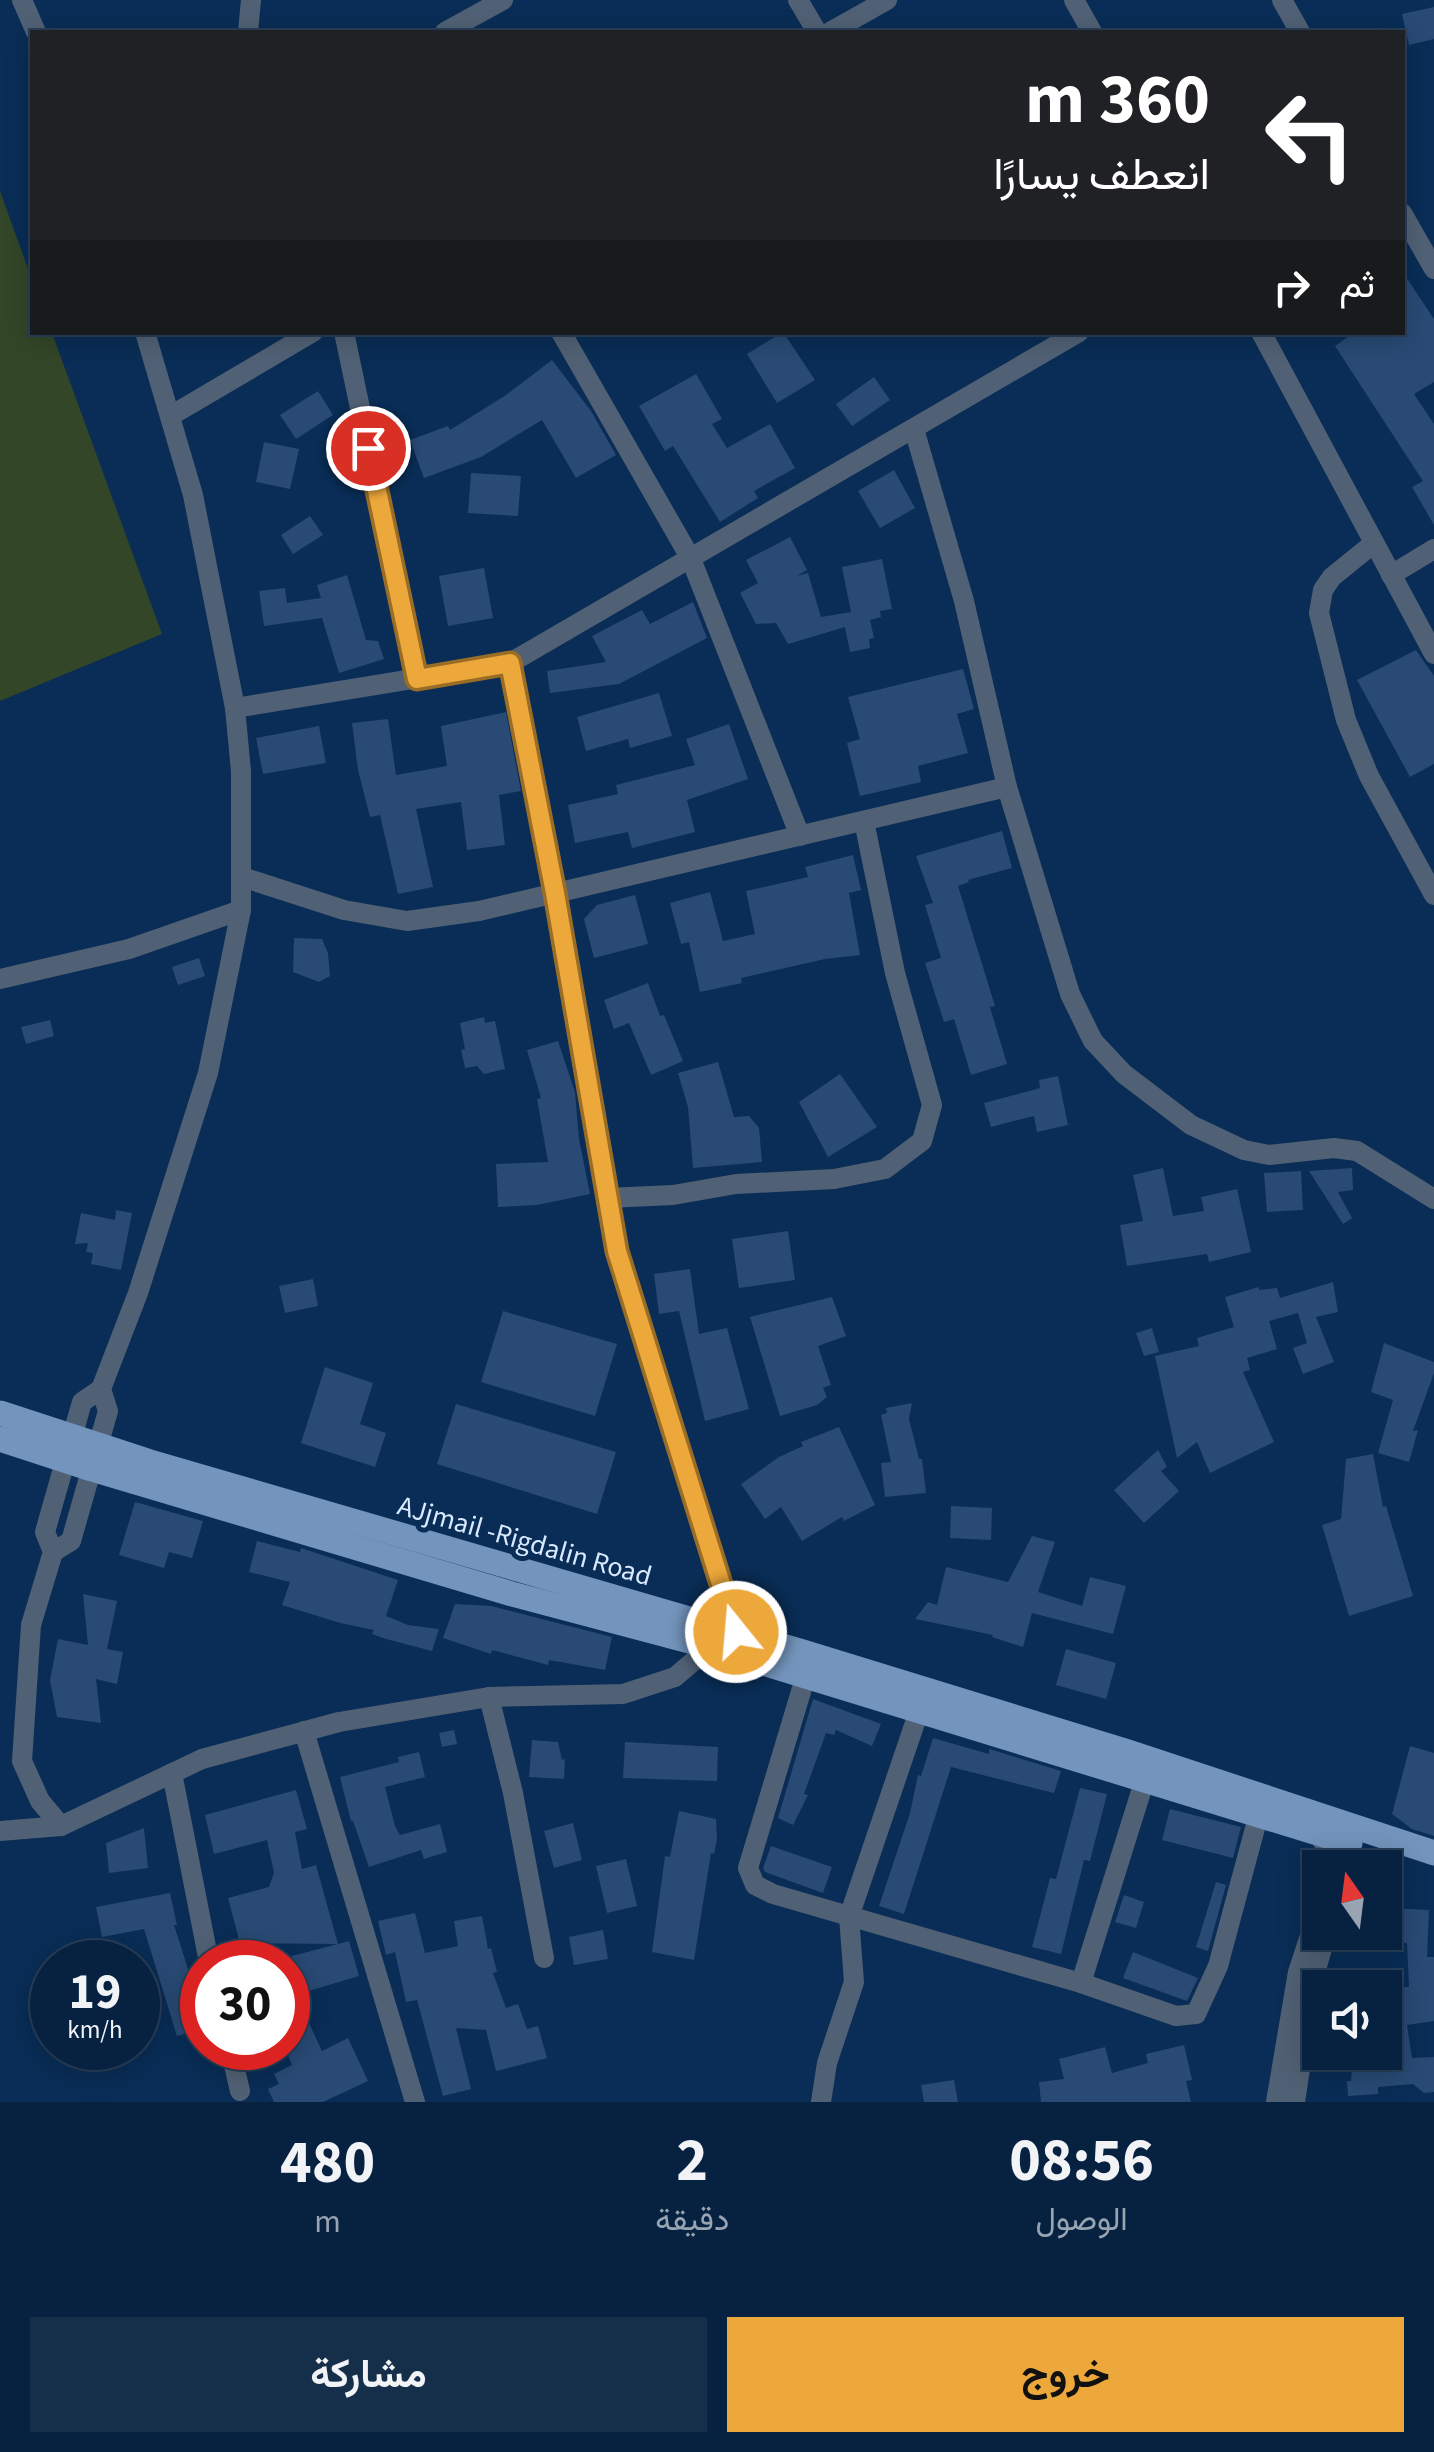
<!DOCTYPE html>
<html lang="ar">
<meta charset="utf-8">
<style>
body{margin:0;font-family:"Source Sans 3",Vazirmatn,sans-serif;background:#152f4b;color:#f1f3f6;direction:rtl;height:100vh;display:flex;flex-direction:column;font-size:38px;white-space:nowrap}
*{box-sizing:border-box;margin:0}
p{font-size:32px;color:#98a4b1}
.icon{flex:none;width:55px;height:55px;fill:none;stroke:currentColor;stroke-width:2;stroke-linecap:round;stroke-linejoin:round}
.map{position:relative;height:2102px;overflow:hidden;direction:ltr}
.side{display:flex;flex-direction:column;background:#072240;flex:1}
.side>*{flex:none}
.top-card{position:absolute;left:30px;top:30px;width:1375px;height:305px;border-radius:0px;box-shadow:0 5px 25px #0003,0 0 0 2px #283f59;direction:rtl;background:#202124;color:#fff;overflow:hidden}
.needle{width:65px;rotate:346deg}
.controls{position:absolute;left:1302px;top:1850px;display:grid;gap:20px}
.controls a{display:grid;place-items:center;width:100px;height:100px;border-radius:0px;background:#072240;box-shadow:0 5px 25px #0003,0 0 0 2px #283f59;font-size:50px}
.speed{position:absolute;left:30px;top:1940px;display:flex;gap:20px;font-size:50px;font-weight:700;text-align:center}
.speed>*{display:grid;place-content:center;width:130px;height:130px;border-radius:50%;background:#072240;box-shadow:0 5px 25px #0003,0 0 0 2px #283f59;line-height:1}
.speed small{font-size:25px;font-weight:400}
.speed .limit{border:15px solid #d22;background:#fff;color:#111}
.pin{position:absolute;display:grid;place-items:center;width:85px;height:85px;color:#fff;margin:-42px;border:5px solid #fff;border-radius:50%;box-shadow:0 2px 10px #0007}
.me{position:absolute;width:110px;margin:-55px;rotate:343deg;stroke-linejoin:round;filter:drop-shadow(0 0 8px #0008)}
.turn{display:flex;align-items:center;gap:35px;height:210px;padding:0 30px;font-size:45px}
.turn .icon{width:130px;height:130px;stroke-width:2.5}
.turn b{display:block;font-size:70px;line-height:85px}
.then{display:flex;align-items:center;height:95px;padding:0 30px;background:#0003;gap:20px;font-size:38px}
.eta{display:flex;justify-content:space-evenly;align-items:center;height:170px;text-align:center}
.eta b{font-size:60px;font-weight:700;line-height:70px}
.action{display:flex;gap:20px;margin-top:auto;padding:20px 30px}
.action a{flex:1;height:115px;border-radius:0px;background:#eda83c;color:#111;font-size:40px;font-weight:700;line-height:115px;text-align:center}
.action a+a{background:#152f4b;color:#f1f3f6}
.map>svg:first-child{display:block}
.green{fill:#334627}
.building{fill:#284a74}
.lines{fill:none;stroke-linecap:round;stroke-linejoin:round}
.minor{stroke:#516175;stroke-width:20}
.major{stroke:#7394bc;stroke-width:25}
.route-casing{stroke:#9a6d27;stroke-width:25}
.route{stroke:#eda83c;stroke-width:18}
.labels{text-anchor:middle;stroke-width:10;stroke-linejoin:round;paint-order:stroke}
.street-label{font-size:28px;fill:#d9e9fe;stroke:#092d56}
</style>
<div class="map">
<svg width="1434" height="2102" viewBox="0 0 1434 2102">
<rect width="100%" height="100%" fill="#092d56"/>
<!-- green -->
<polygon class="green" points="0,191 32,280 32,332 52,333 162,634 0,701"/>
<!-- building -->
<g class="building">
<polygon points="1434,7 1434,39 1409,45 1402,14"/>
<polygon points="1402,271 1434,319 1434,382 1414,394 1434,424 1434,525 1412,487 1423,481 1335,346 1355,332 1402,332"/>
<polygon points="783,332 815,380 777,403 747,354"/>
<polygon points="552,360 591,411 616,455 576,478 542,420 481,457 424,478 410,440 448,426 450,430 506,395"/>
<polygon points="696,374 722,419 712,424 727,448 770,424 795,468 754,491 758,498 720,522 673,446 665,451 639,406"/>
<polygon points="874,377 890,400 852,426 836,404"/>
<polygon points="318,391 333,415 296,439 280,415"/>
<polygon points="264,442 299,449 290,489 256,482"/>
<polygon points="894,470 915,508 880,528 858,491"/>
<polygon points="471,473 521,476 518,516 468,513"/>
<polygon points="310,516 323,535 293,554 281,535"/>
<polygon points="790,537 807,570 797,576 808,573 821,617 851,612 842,567 882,559 892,609 880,611 881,617 870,620 874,638 869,639 870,648 850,652 845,627 788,644 776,623 756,624 740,593 758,583 746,560"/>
<polygon points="484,568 493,618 448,626 439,576"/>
<polygon points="347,575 366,640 378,641 384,659 339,673 322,618 264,626 259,591 285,588 287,603 321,598 317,585"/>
<polygon points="693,602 707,638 619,684 550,693 547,671 606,662 592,636 642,610 650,624"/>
<polygon points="1416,650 1434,676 1434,764 1410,777 1357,680"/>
<polygon points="963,669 974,709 957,714 968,753 918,766 921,782 860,796 847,743 860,739 848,697"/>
<polygon points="659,693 672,736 630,748 628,739 586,751 577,717"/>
<polygon points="506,712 521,791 499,795 505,845 467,850 461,802 416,809 433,887 398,894 380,815 370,817 358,770 352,723 388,719 396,775 447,766 441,726"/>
<polygon points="729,724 748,779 687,800 695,832 632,848 628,832 575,843 568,805 618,794 616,785 695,765 686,739"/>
<polygon points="319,726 326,763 263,774 256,738"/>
<polygon points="1002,831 1012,868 968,880 969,882 958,886 995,1006 990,1007 1007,1064 971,1075 954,1019 944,1022 925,963 941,958 925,905 933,903 916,856"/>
<polygon points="853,855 861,890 849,893 860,955 825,959 741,978 742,983 700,992 689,942 681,944 670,903 710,892 723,941 755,934 746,891 808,877 805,867"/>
<polygon points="635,895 648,944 594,958 584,919 597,905"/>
<polygon points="294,938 322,939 328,953 330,976 319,982 293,972"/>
<polygon points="199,958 205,976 178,985 172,967"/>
<polygon points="648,983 660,1016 664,1015 683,1061 651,1075 629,1023 614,1029 604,1000"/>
<polygon points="484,1017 485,1023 495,1021 505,1069 484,1074 477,1066 465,1068 461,1050 465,1049 460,1023"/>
<polygon points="50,1020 54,1036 26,1044 21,1027"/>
<polygon points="558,1041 575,1092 579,1139 590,1194 537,1205 498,1207 496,1164 548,1162 537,1099 541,1098 527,1050"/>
<polygon points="718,1062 734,1117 749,1116 759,1128 762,1162 693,1168 688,1107 678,1073"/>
<polygon points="840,1074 877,1127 828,1157 799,1102"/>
<polygon points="1058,1076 1068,1125 1037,1132 1034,1116 991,1127 984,1103 1040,1088 1039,1080"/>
<polygon points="1163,1168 1173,1216 1204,1211 1201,1197 1237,1189 1251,1252 1209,1262 1207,1254 1127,1266 1120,1225 1143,1221 1133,1175"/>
<polygon points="1352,1168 1353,1190 1338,1192 1352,1218 1343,1224 1309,1171"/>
<polygon points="1301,1171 1303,1210 1267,1212 1264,1173"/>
<polygon points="116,1210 132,1213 121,1270 91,1264 93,1253 86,1252 88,1243 75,1244 81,1213 115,1220"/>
<polygon points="788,1231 795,1280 739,1288 732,1239"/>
<polygon points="690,1269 699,1334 727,1328 749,1409 705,1421 679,1311 659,1314 654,1274"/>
<polygon points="313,1279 318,1306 285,1313 279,1286"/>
<polygon points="1333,1282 1338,1312 1316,1317 1334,1362 1303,1374 1293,1348 1307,1343 1298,1313 1269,1321 1277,1349 1247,1358 1250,1370 1243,1372 1274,1442 1210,1473 1197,1442 1177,1458 1155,1356 1199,1346 1197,1338 1234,1327 1225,1297 1259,1287 1259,1290 1277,1288 1280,1298"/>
<polygon points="832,1297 846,1336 818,1346 831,1385 823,1388 827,1397 817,1405 780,1416 750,1317"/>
<polygon points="503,1311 617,1344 595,1416 481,1382"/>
<polygon points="1152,1328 1159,1352 1144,1356 1136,1333"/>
<polygon points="1384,1343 1434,1362 1434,1373 1413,1431 1418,1430 1409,1462 1378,1453 1393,1400 1371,1392"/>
<polygon points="325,1367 373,1383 360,1424 386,1433 375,1467 301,1443"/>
<polygon points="912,1403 909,1419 919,1459 922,1459 926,1493 885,1497 881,1463 891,1462 881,1415 887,1413 886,1408"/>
<polygon points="456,1404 616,1452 597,1514 437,1464"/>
<polygon points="839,1427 875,1505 844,1521 842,1517 802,1541 781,1507 765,1519 741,1484 779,1457 803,1446 801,1442"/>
<polygon points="1158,1450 1167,1467 1161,1471 1179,1491 1144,1523 1114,1490"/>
<polygon points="1373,1454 1383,1507 1386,1506 1413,1596 1349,1616 1322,1525 1341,1519 1346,1459"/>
<polygon points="135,1502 203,1521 192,1558 169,1552 164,1568 119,1555"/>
<polygon points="951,1506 992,1508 991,1540 950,1538"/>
<polygon points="1032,1536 1055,1542 1038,1592 1082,1606 1090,1577 1126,1586 1113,1634 1032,1613 1023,1647 992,1637 993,1635 915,1619 928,1602 937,1605 946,1567 1008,1582"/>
<polygon points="257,1541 300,1552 301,1548 398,1580 386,1616 408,1625 439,1629 432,1651 386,1639 372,1634 374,1630 340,1623 282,1605 290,1582 249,1572"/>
<polygon points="83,1594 117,1601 107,1649 123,1652 117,1684 96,1679 101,1723 57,1717 50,1680 58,1639 88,1645"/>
<polygon points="455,1604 491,1606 612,1637 605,1670 549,1660 548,1665 492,1650 491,1654 443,1638"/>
<polygon points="1066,1649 1116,1663 1106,1699 1056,1685"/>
<polygon points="813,1699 881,1724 872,1746 836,1730 834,1735 826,1733 804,1794 808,1795 793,1825 778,1818"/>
<polygon points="454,1730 457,1744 442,1747 439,1733"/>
<polygon points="933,1738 989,1754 989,1749 1061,1771 1054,1793 951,1767 904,1914 879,1906 910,1813 918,1775 921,1776"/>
<polygon points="532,1740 558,1742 562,1760 565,1759 564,1779 529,1777"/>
<polygon points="625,1742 718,1747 717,1781 623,1778"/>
<polygon points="1410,1746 1434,1753 1434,1836 1412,1829 1392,1814"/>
<polygon points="419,1752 425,1777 385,1787 395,1826 400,1835 440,1824 447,1852 424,1859 421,1850 369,1867 353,1821 351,1821 340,1777 399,1762 398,1757"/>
<polygon points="1080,1788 1107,1794 1090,1861 1084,1860 1061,1954 1032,1947 1050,1878 1056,1879"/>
<polygon points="296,1790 307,1829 295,1832 302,1869 316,1865 338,1944 349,1941 359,1976 302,1993 307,2004 301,2006 322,2051 348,2038 368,2081 323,2102 274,2102 268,2089 279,2084 274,2074 292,2065 288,2055 288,1957 338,1944 240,1943 228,1898 269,1887 274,1873 267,1840 214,1854 205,1815"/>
<polygon points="1170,1809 1241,1827 1233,1858 1162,1840"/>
<polygon points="679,1811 716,1819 717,1839 714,1854 711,1853 694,1960 652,1952 665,1856 670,1857"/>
<polygon points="573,1823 582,1860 554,1868 544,1831"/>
<polygon points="144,1828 148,1868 109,1873 106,1843"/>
<polygon points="771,1846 832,1867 823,1893 765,1872 763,1868"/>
<polygon points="626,1859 637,1906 607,1913 596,1866"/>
<polygon points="1216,1882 1226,1885 1208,1951 1196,1947"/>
<polygon points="170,1893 177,1925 174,1925 195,1991 202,1989 202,2029 177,2036 144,1929 102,1937 96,1907"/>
<polygon points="1124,1895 1144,1902 1136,1928 1115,1922"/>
<polygon points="1390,1908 1429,1910 1427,1957 1434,1957 1434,2021 1407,2025 1412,2058 1434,2057 1434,2092 1424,2093 1413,2084 1378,2087 1378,2094 1348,2096 1347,2081 1351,2081 1353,2055 1385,2053 1385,1987 1409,1987 1407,1943 1388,1942"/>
<polygon points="415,1913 425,1953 458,1946 454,1921 482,1916 488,1949 491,1948 497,1972 493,1973 506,2008 518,2004 527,2029 538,2026 547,2058 496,2071 486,2030 456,2028 471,2089 443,2096 417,2000 406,2002 395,1952 386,1955 378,1921"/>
<polygon points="603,1930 608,1959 574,1965 569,1937"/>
<polygon points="1133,1952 1198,1978 1187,2001 1123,1978"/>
<polygon points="1184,2045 1192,2080 1186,2081 1191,2102 1041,2102 1039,2082 1064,2079 1059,2059 1105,2047 1112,2073 1148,2063 1146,2054"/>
<polygon points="954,2080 958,2102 924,2102 921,2085"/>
</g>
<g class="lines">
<!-- minor -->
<g class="minor">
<polyline points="22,0 36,32"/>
<polyline points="798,0 817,32"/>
<polyline points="1074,0 1092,32"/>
<polyline points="1282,0 1300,32"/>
<polyline points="248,32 251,0"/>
<polyline points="445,32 503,0"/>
<polyline points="830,32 887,0"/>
<polyline points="1402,213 1434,269"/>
<polyline points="344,332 417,679"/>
<polyline points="561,332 691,559 800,836"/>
<polyline points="1261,332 1434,654"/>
<polyline points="172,415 313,332"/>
<polyline points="914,429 964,601 1007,787 1070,994 1093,1041 1124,1074 1191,1125 1244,1150 1269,1155 1334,1148 1357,1151 1434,1199"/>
<polyline points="1374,543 1332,577 1323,590 1319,613 1346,720 1369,776 1434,895"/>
<polyline points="1391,575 1434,549"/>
<polyline points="510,663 555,893 617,1251 736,1633"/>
<polyline points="235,708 510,663 1079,332"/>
<polyline points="242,877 344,910 407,921 479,911 1007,787"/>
<polyline points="0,979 129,949 241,910"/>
<polyline points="608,1198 673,1195 736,1184 834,1179 885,1169 922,1141 932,1105 895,973 864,821"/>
<polyline points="53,1552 71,1541 108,1411 101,1389 138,1293 208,1073 241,910 241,771 235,708 193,495 145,332"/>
<polyline points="806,1675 748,1868 755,1885 773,1894 1081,1983 1176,2016 1196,2014 1218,1966 1258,1817"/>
<polyline points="489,1697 513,1793 544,1958"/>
<polyline points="304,1731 415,2102"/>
<polyline points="172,1773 209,1962"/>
<polyline points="61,1826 40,1801 22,1761 31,1625 53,1552 45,1532 82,1402 101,1389"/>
<polyline points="0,1831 61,1826 202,1759 339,1722 489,1697 623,1694 675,1677 696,1659 704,1645"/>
<polyline points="1318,1833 1329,1852 1331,1868"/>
<polyline points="1346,1868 1353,1831"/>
<polyline points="1081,1983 1145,1779"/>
<polyline points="230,2048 240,2091"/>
<polyline points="821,2102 827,2063 854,1982 849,1917 919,1711"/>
<polyline points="1276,2102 1298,1972 1320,1905"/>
<polyline points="1295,2102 1314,1976 1327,1932"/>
</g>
<!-- major -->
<g class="major">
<polyline points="0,1413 150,1462 803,1652 1128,1752 1434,1853"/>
<polyline points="0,1439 92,1469 512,1594 704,1645 1350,1843"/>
</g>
</g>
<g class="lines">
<!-- route casing -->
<g class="route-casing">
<polyline id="route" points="368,448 417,679 510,663 555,893 617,1251 736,1632"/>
</g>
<!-- route -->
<use href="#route" class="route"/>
</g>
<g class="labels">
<!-- street labels -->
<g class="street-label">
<text transform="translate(525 1540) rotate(16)" y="10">AJjmail -Rigdalin Road</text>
</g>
</g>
</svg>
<div class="controls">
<a><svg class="needle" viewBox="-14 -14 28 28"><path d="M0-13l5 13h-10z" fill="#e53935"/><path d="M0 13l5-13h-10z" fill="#98a4b1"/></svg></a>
<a><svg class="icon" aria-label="sound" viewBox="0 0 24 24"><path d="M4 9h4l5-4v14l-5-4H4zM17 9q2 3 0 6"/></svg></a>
</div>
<div class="speed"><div>19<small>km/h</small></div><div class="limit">30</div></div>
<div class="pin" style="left:368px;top:448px;background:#d93025"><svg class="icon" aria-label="arrive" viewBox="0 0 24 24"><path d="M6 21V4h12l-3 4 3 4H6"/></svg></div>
<svg class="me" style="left:736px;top:1632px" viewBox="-20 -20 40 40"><circle r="17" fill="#eda83c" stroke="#fff" stroke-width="3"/><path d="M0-11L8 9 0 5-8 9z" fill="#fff"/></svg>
<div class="top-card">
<div class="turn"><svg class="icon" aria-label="left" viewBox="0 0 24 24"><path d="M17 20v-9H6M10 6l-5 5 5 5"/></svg><div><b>360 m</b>انعطف يسارًا</div></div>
<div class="then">ثم<svg class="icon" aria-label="right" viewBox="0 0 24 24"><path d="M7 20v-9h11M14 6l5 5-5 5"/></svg></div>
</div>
</div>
<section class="side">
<div class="eta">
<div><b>08:56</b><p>الوصول</p></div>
<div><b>2</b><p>دقيقة</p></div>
<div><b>480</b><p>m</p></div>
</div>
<div class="action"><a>خروج</a><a>مشاركة</a></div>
</section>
